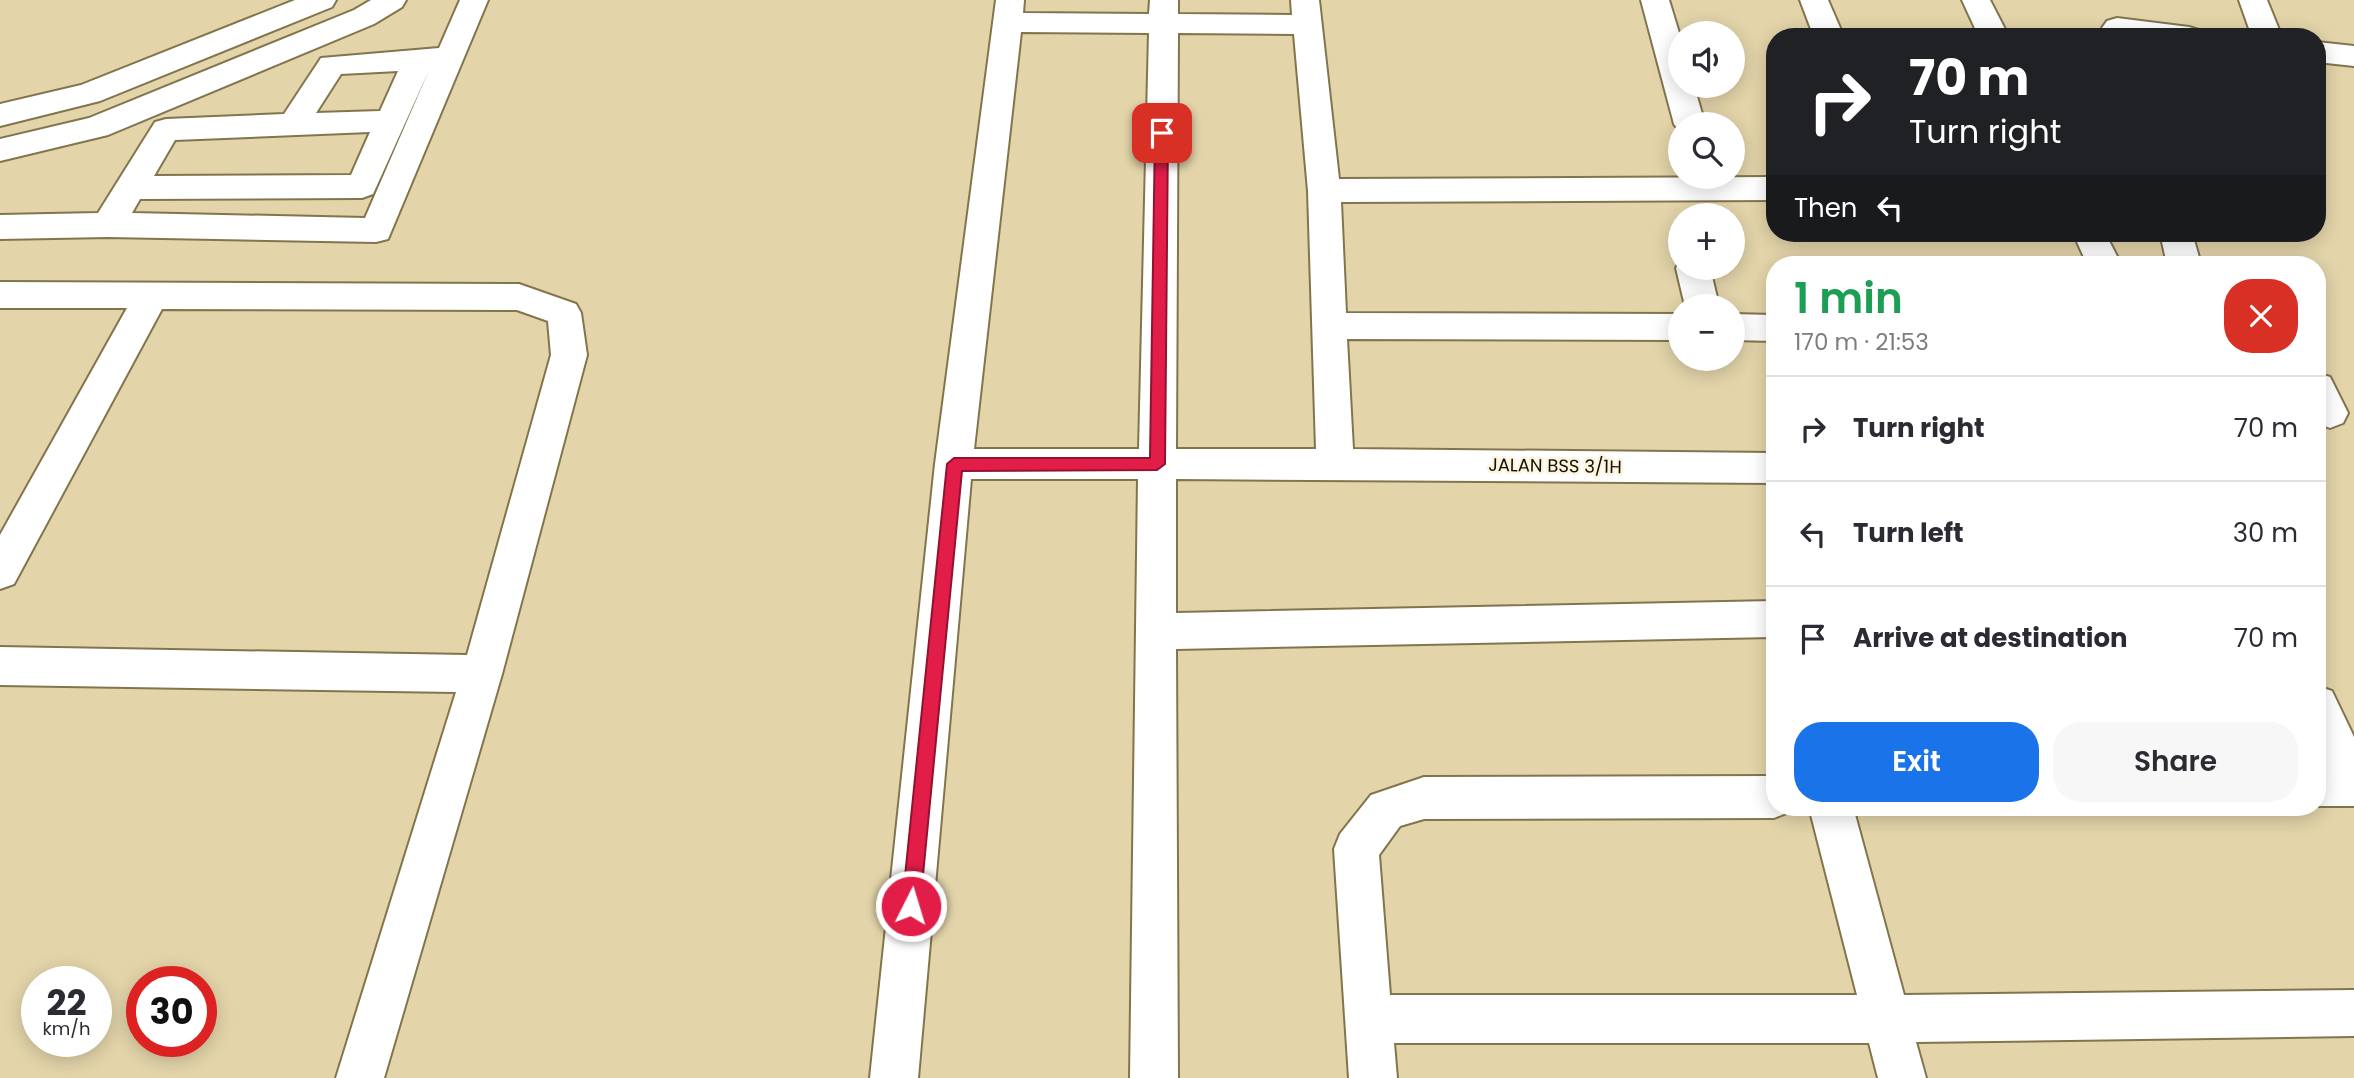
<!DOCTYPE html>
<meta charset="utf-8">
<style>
body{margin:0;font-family:Poppins,sans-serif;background:#f7f7f7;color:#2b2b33;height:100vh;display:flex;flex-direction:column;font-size:26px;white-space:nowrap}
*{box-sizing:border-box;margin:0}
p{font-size:23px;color:#7c7c81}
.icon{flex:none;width:38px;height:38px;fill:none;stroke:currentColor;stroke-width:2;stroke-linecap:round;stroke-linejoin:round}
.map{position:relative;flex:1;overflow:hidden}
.sheet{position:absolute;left:1766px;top:256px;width:560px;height:560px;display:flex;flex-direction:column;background:#fff;border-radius:28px;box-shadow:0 4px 18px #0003}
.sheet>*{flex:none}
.banner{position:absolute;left:1766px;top:28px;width:560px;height:214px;border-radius:28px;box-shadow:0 4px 18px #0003;background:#202124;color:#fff;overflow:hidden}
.tools{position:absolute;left:1668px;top:21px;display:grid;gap:14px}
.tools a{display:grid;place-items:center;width:77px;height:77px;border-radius:50%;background:#fff;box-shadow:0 4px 18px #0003;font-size:35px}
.speed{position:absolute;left:21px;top:966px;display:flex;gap:14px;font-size:35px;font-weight:700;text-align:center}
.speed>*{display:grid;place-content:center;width:91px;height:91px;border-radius:50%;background:#fff;box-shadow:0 4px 18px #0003;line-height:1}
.speed small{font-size:18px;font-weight:400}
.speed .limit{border:10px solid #d22;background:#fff;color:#111}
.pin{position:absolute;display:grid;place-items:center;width:60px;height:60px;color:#fff;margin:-30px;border-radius:14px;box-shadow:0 4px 10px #0006}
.me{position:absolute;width:77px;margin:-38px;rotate:5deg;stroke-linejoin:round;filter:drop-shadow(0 0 5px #0008)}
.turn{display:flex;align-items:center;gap:24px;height:147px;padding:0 28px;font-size:32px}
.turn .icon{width:91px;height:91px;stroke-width:2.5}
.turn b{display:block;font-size:49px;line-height:60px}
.then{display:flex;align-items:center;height:66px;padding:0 28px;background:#0003;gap:14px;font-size:26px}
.round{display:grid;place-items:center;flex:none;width:74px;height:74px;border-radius:28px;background:#f7f7f7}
.overview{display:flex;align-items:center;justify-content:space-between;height:119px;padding:0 28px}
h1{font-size:42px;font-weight:600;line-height:52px;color:#1e9e55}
.button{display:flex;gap:14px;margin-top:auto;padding:14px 28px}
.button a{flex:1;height:80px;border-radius:28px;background:#1a73e8;color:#fff;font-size:28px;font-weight:600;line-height:80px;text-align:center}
.button a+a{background:#f7f7f7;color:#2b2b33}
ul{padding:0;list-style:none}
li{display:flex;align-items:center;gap:21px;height:105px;padding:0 28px;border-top:2px solid #e1e1e2}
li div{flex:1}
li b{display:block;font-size:26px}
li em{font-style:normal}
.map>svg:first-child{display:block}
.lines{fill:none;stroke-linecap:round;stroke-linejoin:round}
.minor-casing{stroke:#82754d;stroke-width:4}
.minor{fill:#fff;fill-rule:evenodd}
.route{fill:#e11d48;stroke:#92132f;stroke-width:2}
.labels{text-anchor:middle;stroke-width:5;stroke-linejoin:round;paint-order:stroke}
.street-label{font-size:18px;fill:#171103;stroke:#fdf5e0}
</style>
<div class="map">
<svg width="2354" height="1078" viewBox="0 0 2354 1078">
<rect width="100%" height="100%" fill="#e3d4a9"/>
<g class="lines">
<!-- minor casing -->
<g class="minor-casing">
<g id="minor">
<polygon points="295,0 336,0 332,7 100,101 0,126 0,104 81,85"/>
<polygon points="371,0 406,0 402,7 374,24 108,135 0,161 0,139 89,118 354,10"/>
<path d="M460,0H488L388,239L376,242L108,237L0,239V215L98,213L155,122L166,119L284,114L321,58L439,48ZM430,68L365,218L132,213L140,199L362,198L373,194ZM398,71L380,111L316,113L341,74ZM370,132L351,175L154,176L175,140Z"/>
<path d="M996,0H1024L1023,13L1149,14L1150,0H1178V14L1292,15L1291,0H1319L1339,179L1774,177V200L1341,202L1346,313L1680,314V340L1347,339L1353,449L1774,453V483L1176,479V613L1774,601V637L1176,649L1178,1078H1130L1138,479H971L918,1078H870L935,464ZM1021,32L1149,33L1139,449H974ZM1178,33L1294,34L1308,191L1316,449H1176Z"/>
<polygon points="1641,0 1669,0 1680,36 1680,86 1694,86 1705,124 1680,124 1680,132 1674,124"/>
<polygon points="1800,0 1828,0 1844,37 1814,37"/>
<polygon points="1962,0 1990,0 2009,37 1979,37"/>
<polygon points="2239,0 2267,0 2282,37 2252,37"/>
<polygon points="2117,18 2189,27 2199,30 2204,37 2107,35 2102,28 2107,21"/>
<polygon points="2317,42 2354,46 2354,66 2317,62"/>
<polygon points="2073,233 2105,233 2121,264 2087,264"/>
<polygon points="2160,233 2192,233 2201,264 2167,264"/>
<polygon points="1680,261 1680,268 1710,268 1719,306 1685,306 1676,268"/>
<polygon points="0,282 519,284 576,304 581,313 587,355 502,674 384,1078 336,1078 456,692 0,685 0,647 467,655 551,355 548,321 517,310 162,309 14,584 0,589 0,535 127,308 0,308"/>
<polygon points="1732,314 1774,315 1774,341 1732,340"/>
<polygon points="2317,373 2330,377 2348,413 2343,423 2330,428 2317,423"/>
<polygon points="2317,686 2332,691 2354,737 2354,806 2317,806 2317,766 2324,766 2317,750"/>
<polygon points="1774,776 1774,807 1791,807 1789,812 1774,818 1424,819 1400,826 1379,855 1390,995 1857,995 1809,807 1853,807 1904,995 2354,990 2354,1036 1916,1042 1926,1078 1878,1078 1869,1043 1394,1043 1397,1078 1349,1078 1334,849 1340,834 1371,795 1424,777"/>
</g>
</g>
<!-- minor -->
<use href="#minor" class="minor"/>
</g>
<!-- route -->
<polygon class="route" points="1162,129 1168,133 1165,464 1157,470 962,471 920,906 917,913 911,916 904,913 902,906 947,464 954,458 1150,458 1155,133"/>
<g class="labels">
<!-- street labels -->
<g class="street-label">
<text transform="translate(1555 466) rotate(1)" y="6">JALAN BSS 3/1H</text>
</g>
</g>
</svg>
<div class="tools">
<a><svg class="icon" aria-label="sound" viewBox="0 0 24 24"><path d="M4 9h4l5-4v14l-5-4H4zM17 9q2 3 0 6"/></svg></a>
<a><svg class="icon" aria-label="search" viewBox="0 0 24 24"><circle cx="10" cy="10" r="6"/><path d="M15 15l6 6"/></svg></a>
<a>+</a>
<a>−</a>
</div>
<div class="speed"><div>22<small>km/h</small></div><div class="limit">30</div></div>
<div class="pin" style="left:1162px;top:133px;background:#d93025"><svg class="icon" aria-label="arrive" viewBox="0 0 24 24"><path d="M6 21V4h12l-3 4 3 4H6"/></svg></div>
<svg class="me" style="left:911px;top:906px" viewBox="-20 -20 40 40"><circle r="17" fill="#e11d48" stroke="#fff" stroke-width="3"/><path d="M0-11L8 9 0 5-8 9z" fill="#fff"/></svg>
<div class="banner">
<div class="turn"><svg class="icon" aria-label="right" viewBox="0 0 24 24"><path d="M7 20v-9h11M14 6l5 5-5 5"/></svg><div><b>70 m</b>Turn right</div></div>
<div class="then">Then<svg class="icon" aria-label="left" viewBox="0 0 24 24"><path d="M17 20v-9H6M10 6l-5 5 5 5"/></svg></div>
</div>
<section class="sheet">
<div class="overview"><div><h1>1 min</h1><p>170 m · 21:53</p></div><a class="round" style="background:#d93025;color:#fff"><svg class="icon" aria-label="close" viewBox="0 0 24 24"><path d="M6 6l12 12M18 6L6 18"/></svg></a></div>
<ul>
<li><svg class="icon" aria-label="right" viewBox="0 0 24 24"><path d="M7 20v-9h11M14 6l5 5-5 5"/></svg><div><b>Turn right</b></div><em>70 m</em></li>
<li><svg class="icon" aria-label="left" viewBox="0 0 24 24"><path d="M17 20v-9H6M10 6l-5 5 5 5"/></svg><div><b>Turn left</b></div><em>30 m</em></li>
<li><svg class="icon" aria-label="arrive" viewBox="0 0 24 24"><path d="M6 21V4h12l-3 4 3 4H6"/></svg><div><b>Arrive at destination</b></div><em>70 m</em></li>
</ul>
<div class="button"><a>Exit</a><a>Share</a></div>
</section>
</div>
